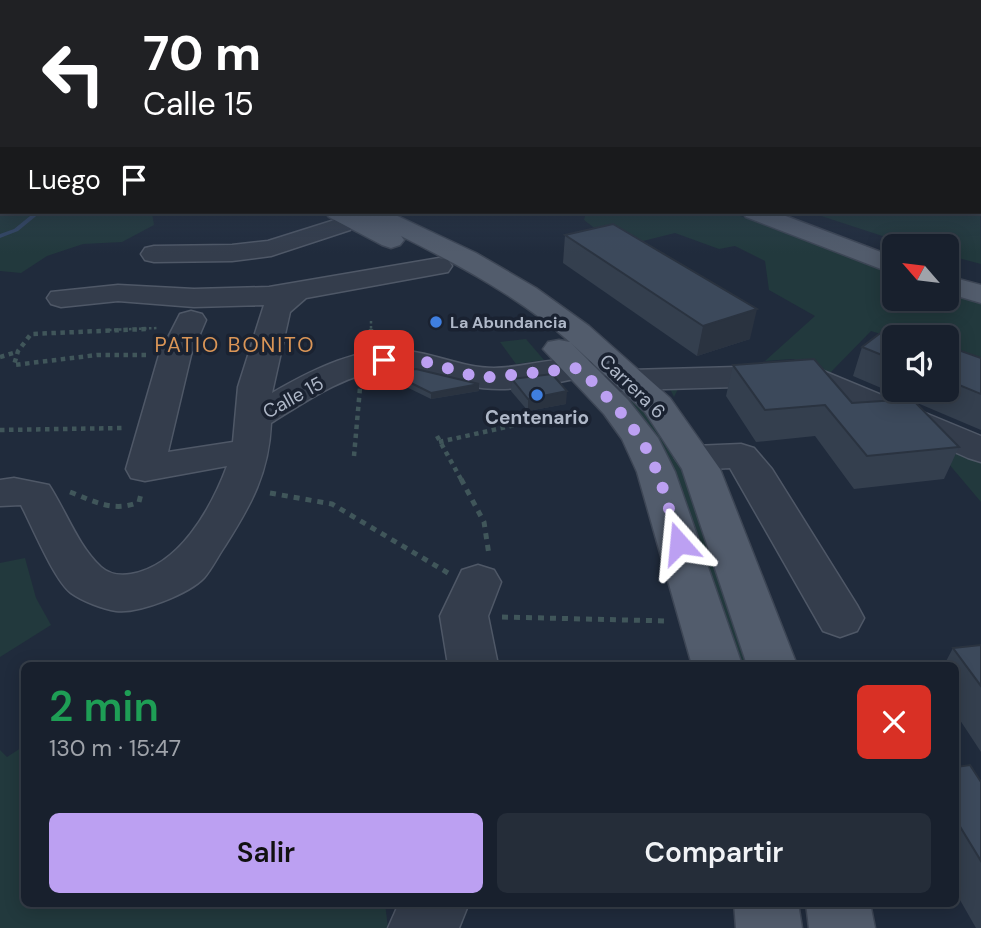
<!DOCTYPE html>
<html lang="es">
<meta charset="utf-8">
<style>
body{margin:0;font-family:"DM Sans",sans-serif;background:#252d39;color:#f1f3f6;height:100vh;display:flex;flex-direction:column;font-size:26px;white-space:nowrap}
*{box-sizing:border-box;margin:0}
p{font-size:23px;color:#9fa3aa}
.icon{flex:none;width:38px;height:38px;fill:none;stroke:currentColor;stroke-width:2;stroke-linecap:round;stroke-linejoin:round}
.map{position:relative;flex:1;overflow:hidden}
.side{position:absolute;left:21px;top:662px;width:938px;height:245px;display:flex;flex-direction:column;background:#18202d;border-radius:10px;box-shadow:0 4px 18px #0003,0 0 0 2px #363e49}
.side>*{flex:none}
.banner{position:absolute;left:0px;top:0px;width:982px;height:214px;box-shadow:0 4px 18px #0003,0 0 0 2px #363e49;background:#202124;color:#fff;overflow:hidden}
.needle{width:46px;rotate:298deg}
.tools{position:absolute;left:882px;top:234px;display:grid;gap:14px}
.tools a{display:grid;place-items:center;width:77px;height:77px;border-radius:10px;background:#18202d;box-shadow:0 4px 18px #0003,0 0 0 2px #363e49;font-size:35px}
.pin{position:absolute;display:grid;place-items:center;width:60px;height:60px;color:#fff;margin:-30px;border-radius:14px;box-shadow:0 4px 10px #0006}
.me{position:absolute;width:77px;margin:-38px;rotate:342deg;stroke-linejoin:round;filter:drop-shadow(0 0 5px #0008)}
.turn{display:flex;align-items:center;gap:24px;height:147px;padding:0 28px;font-size:32px}
.turn .icon{width:91px;height:91px;stroke-width:2.5}
.turn b{display:block;font-size:49px;line-height:60px}
.then{display:flex;align-items:center;height:66px;padding:0 28px;background:#0003;gap:14px;font-size:26px}
.round{display:grid;place-items:center;flex:none;width:74px;height:74px;border-radius:10px;background:#252d39}
.headline{display:flex;align-items:center;justify-content:space-between;height:119px;padding:0 28px}
h1{font-size:42px;font-weight:600;line-height:52px;color:#1e9e55}
.button{display:flex;gap:14px;margin-top:auto;padding:14px 28px}
.button a{flex:1;height:80px;border-radius:10px;background:#bca0f2;color:#111;font-size:28px;font-weight:600;line-height:80px;text-align:center}
.button a+a{background:#252d39;color:#f1f3f6}
.map>svg:first-child{display:block}
.green{fill:#22393d}
.lines{fill:none;stroke-linecap:round;stroke-linejoin:round}
.stream{fill:#324665;fill-rule:evenodd}
.minor-casing{stroke:#4f5867;stroke-width:3}
.major-casing{stroke:#3d4655;stroke-width:3}
.path-far2{stroke:#40565a;stroke-width:2.5;stroke-dasharray:2.5 2.5;stroke-linecap:butt}
.path-far1{stroke:#40565a;stroke-width:4.5;stroke-dasharray:4.5 4.5;stroke-linecap:butt}
.path{stroke:#40565a;stroke-width:5;stroke-dasharray:6 6;stroke-linecap:butt}
.minor{fill:#343d4c;fill-rule:evenodd}
.major{fill:#525c6c;fill-rule:evenodd}
.wall{fill:#343f4e}
.shaded-wall{fill:#2a3340}
.building{fill:#3c495b;stroke:#2a3340;stroke-width:2}
.route{stroke:#bca0f2;stroke-width:12;stroke-dasharray:0 21.6}
.shop-dot{fill:#3f7fe0;stroke:#1a2231;stroke-width:2.5}
.labels{text-anchor:middle;stroke-width:7;stroke-linejoin:round;paint-order:stroke}
.far-poi-label{font-size:16px;font-weight:bold;fill:#afb8c8;stroke:#1a2231;text-anchor:start}
.street-label{font-size:19px;fill:#afb8c8;stroke:#1a2231}
.poi-label{font-size:19px;font-weight:bold;fill:#afb8c8;stroke:#1a2231}
.neighbourhood-label{font-size:21px;letter-spacing:2px;fill:#db9657;stroke:#1a2231}
</style>
<div class="map">
<svg width="981" height="928" viewBox="0 0 981 928">
<rect width="100%" height="100%" fill="#202b3c"/>
<!-- green -->
<g class="green">
<polygon points="0,154 2,212 152,212 154,225 122,242 83,244 47,256 21,273 0,271"/>
<polygon points="980,201 981,264 947,255 947,247 916,247 809,212 980,212"/>
<polygon points="586,212 730,212 894,273 894,299 947,299 947,293 981,304 981,362 947,353 947,338 894,338 871,331 830,373 793,359 765,361 815,316 769,290 765,261 735,246 719,249 675,233 619,247 584,220"/>
<polygon points="526,339 544,360 516,364 500,342"/>
<polygon points="776,378 981,462 981,502 932,444 776,383 678,389 674,397 670,389"/>
<polygon points="638,401 672,449 705,520 755,665 739,665 692,521 660,450 627,402"/>
<polygon points="25,558 36,598 51,625 0,657 0,563"/>
<polygon points="24,746 24,903 385,903 388,928 0,928 0,750 7,757"/>
</g>
<g class="lines">
<!-- stream -->
<g class="stream">
<rect x="0" y="139" width="2" height="3"/>
<rect x="0" y="167" width="2" height="2"/>
<polygon points="35,212 41,212 18,231 0,238 0,234 14,229"/>
</g>
<!-- minor casing -->
<g class="minor-casing">
<g id="minor">
<polygon points="341,218 350,220 353,225 350,230 271,256 232,261 154,262 145,260 141,254 145,248 154,246 232,245 268,241"/>
<path d="M439,258L448,260L452,266L448,272L306,298L290,312L272,393C312,370 362,344 409,351C438,355 465,368 494,368C525,368 561,354 591,361L595,368L591,375C553,384 507,394 469,386C441,381 415,367 386,370C344,374 305,402 271,423C269,473 251,505 225,546C218,556 212,569 204,578C189,594 138,614 116,611C103,609 82,601 71,593C54,580 32,526 21,505L0,506V480L14,478L49,485C66,511 78,546 101,567C109,574 120,576 131,574C179,566 211,509 227,466L145,481L131,478L126,469L159,355L180,314L191,311L202,314L206,320L191,355L168,452L233,442L238,387L264,305L194,307L118,301L61,307L51,304L47,298L51,292L118,285L194,289L269,287Z"/>
<polygon points="809,365 981,436 981,462 968,458 804,385 630,390 598,397 586,394 581,387 586,380 630,370"/>
<polygon points="741,444 754,448 772,469 857,605 864,618 857,631 840,637 823,631 730,468 694,470 681,466 675,458 681,450 694,446"/>
<polygon points="478,565 494,570 501,582 488,616 498,665 448,665 440,616 462,570"/>
<polygon points="399,903 469,903 459,928 388,928"/>
</g>
</g>
<!-- major casing -->
<g class="major-casing">
<g id="major">
<path d="M325,212H355L362,215L359,212H389L476,253L536,288L589,326L670,398L720,469L797,665H747L682,469L645,412L571,343L628,400L658,438L675,472L742,665H692L637,472L622,439L604,414L543,349L548,342L559,340L570,342C520,298 461,266 401,236L404,240L400,245L391,248L382,245L329,217Z"/>
<polygon points="742,212 775,212 894,257 894,274 746,217"/>
<polygon points="947,276 981,285 981,303 947,293"/>
<polygon points="734,903 798,903 802,928 736,928"/>
<polygon points="806,903 870,903 875,928 809,928"/>
</g>
</g>
<!-- path-far2 -->
<g class="path-far2">
<polyline points="371,321 371,330"/>
<polyline points="109,330 157,328"/>
</g>
<!-- path-far1 -->
<g class="path-far1">
<polyline points="371,329 371,340"/>
<polyline points="146,355 97,355 14,365 18,351 31,334 146,329"/>
<polyline points="0,357 17,352"/>
<polyline points="0,430 123,428"/>
<polyline points="437,436 462,481"/>
<polyline points="439,442 578,411"/>
<polyline points="354,456 360,388"/>
</g>
<!-- path -->
<g class="path">
<polyline points="461,479 484,522 489,555"/>
<path d="M70,492C94,501 113,513 139,502L141,494"/>
<polyline points="270,493 332,504 448,573"/>
<polyline points="502,617 668,621"/>
</g>
<!-- minor -->
<use href="#minor" class="minor"/>
<!-- major -->
<use href="#major" class="major"/>
</g>
<!-- wall -->
<g class="wall">
<polygon points="565,235 750,339 697,356 563,263"/>
<polygon points="894,338 894,390 947,390 947,346 981,358 981,430 915,402 959,447 944,479 854,489 815,436 756,442 726,396 733,365 852,403 907,399 853,376 862,347"/>
<polygon points="389,372 479,391 431,399 390,379"/>
<polygon points="512,379 566,404 528,411 511,391"/>
<polygon points="981,645 981,752 956,714 956,665 944,665 953,648"/>
<polygon points="956,767 981,782 981,928 976,928 956,893"/>
</g>
<!-- shaded-wall -->
<g class="shaded-wall">
<polygon points="757,309 750,339 697,356 703,326"/>
<polygon points="479,384 479,391 431,399 431,393"/>
<polygon points="567,391 566,404 528,411 528,399"/>
</g>
<!-- building -->
<g class="building">
<polygon points="613,224 757,309 703,326 565,235"/>
<polygon points="891,325 925,338 894,338 894,360 862,347"/>
<polygon points="947,346 981,358 981,394 947,380"/>
<polygon points="814,359 852,403 912,399 959,447 867,456 825,405 765,410 733,365"/>
<polygon points="416,369 479,384 431,393 389,372"/>
<polygon points="552,374 567,391 528,399 512,379"/>
<polygon points="981,645 981,686 953,648"/>
<polygon points="970,765 981,782 981,861 956,820 956,767"/>
</g>
<!-- sky -->
<linearGradient id="sky" x2="0" y2="1"><stop stop-color="#121821"/><stop offset="0.49" stop-color="#3c4a61"/><stop offset="1" stop-color="#3c4a61" stop-opacity="0"/></linearGradient>
<rect width="981" height="253" fill="url(#sky)"/>
<g class="lines">
<!-- route -->
<path class="route" d="M384,360L426,362L481,378L579,368C600,390 622,411 639,437C660,467 668,508 679,543"/>
</g>
<!-- markers -->
<g class="shop-dot">
<circle cx="436" cy="322" r="7"/>
<circle cx="537" cy="395" r="7"/>
</g>
<g class="labels">
<!-- far-poi labels -->
<g class="far-poi-label">
<text x="450" y="328">La Abundancia</text>
</g>
<!-- street labels -->
<g class="street-label">
<text transform="translate(633 386) rotate(44)" y="7">Carrera 6</text>
<text transform="translate(293 397) rotate(-29)" y="7">Calle 15</text>
</g>
<!-- poi labels -->
<g class="poi-label">
<text x="537" y="424">Centenario</text>
</g>
<!-- neighbourhood labels -->
<g class="neighbourhood-label">
<text x="235" y="352">PATIO BONITO</text>
</g>
</g>
</svg>
<div class="tools">
<a><svg class="needle" viewBox="-14 -14 28 28"><path d="M0-13l5 13h-10z" fill="#e53935"/><path d="M0 13l5-13h-10z" fill="#9fa3aa"/></svg></a>
<a><svg class="icon" aria-label="sound" viewBox="0 0 24 24"><path d="M4 9h4l5-4v14l-5-4H4zM17 9q2 3 0 6"/></svg></a>
</div>
<div class="pin" style="left:384px;top:360px;background:#d93025"><svg class="icon" aria-label="arrive" viewBox="0 0 24 24"><path d="M6 21V4h12l-3 4 3 4H6"/></svg></div>
<svg class="me" style="left:679px;top:543px" viewBox="-20 -20 40 40"><path d="M0-17L14 15 0 8-14 15z" fill="#bca0f2" stroke="#fff" stroke-width="4"/></svg>
<div class="banner">
<div class="turn"><svg class="icon" aria-label="left" viewBox="0 0 24 24"><path d="M17 20v-9H6M10 6l-5 5 5 5"/></svg><div><b>70 m</b>Calle 15</div></div>
<div class="then">Luego<svg class="icon" aria-label="arrive" viewBox="0 0 24 24"><path d="M6 21V4h12l-3 4 3 4H6"/></svg></div>
</div>
<section class="side">
<div class="headline"><div><h1>2 min</h1><p>130 m · 15:47</p></div><a class="round" style="background:#d93025;color:#fff"><svg class="icon" aria-label="close" viewBox="0 0 24 24"><path d="M6 6l12 12M18 6L6 18"/></svg></a></div>
<div class="button"><a>Salir</a><a>Compartir</a></div>
</section>
</div>
